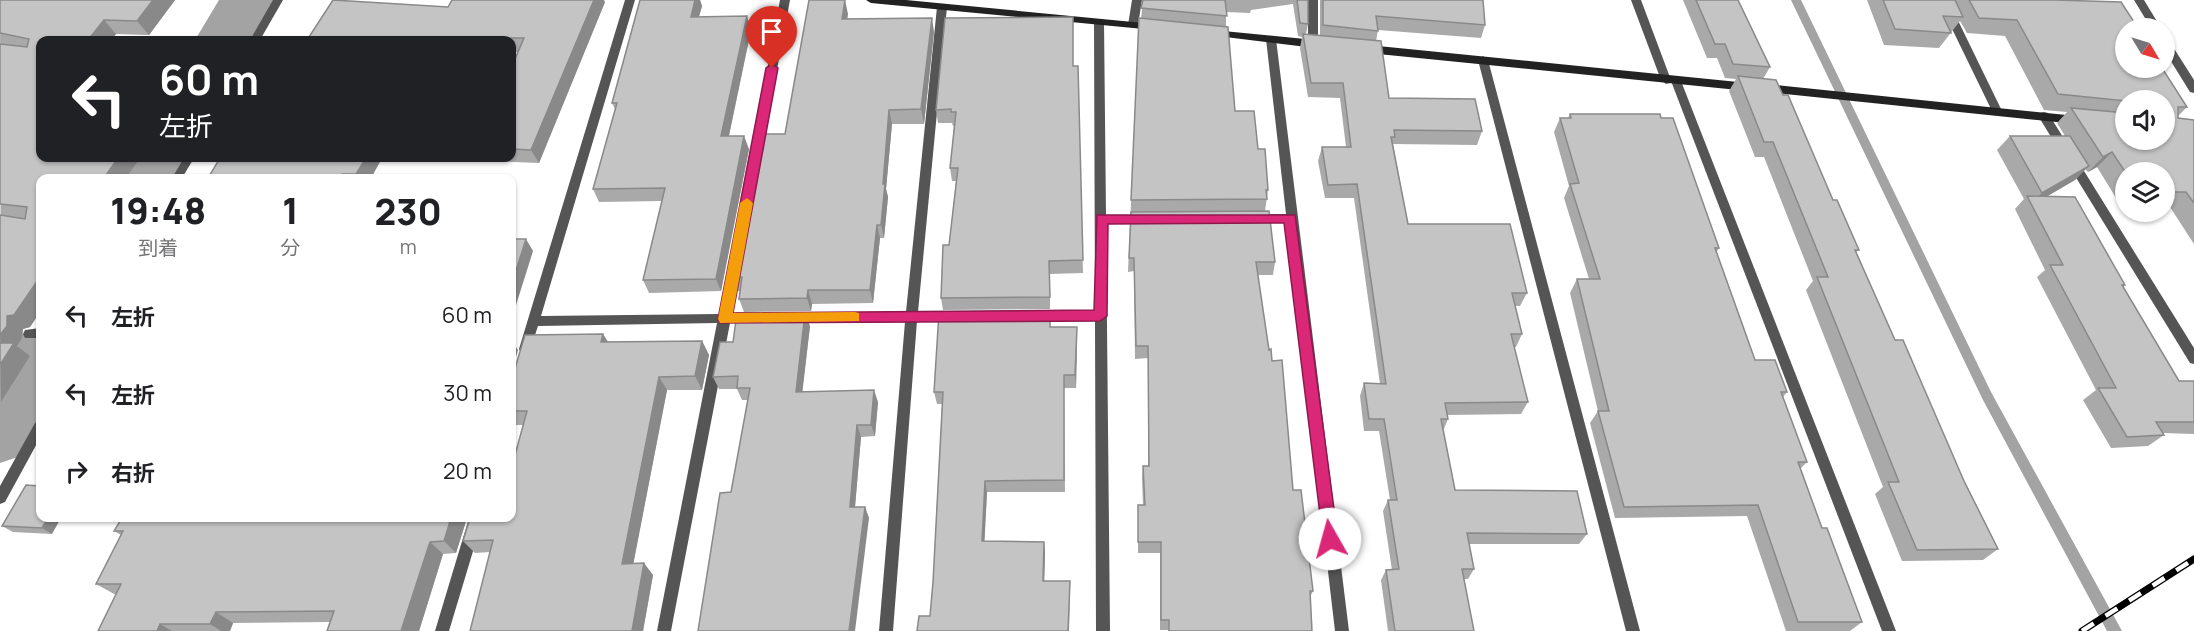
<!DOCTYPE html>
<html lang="ja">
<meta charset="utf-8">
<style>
body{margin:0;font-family:Manrope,"Noto Sans JP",sans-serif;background:#f6f6f6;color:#202124;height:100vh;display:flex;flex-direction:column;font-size:22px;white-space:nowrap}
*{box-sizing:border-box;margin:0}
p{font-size:20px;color:#757577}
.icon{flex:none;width:33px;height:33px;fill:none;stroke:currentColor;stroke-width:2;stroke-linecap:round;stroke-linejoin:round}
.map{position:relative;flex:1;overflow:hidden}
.details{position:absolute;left:36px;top:174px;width:480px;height:348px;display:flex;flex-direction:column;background:#fff;border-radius:12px;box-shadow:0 2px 4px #0004}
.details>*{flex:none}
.banner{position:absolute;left:36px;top:36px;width:480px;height:126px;border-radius:12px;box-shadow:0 2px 4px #0004;background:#202124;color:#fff;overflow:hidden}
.needle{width:39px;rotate:128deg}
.tools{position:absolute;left:2115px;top:18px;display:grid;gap:12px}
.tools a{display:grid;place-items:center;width:60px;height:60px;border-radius:50%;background:#fff;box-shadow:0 2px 4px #0004;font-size:30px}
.pin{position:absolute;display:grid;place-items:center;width:51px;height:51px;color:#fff;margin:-62px -26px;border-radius:50% 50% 50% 0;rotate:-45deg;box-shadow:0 0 6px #0007}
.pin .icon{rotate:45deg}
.me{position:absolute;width:66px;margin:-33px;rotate:353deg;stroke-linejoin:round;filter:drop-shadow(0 0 4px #0008)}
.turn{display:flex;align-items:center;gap:21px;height:126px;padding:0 24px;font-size:27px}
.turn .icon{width:78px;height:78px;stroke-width:2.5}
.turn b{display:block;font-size:42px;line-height:51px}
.eta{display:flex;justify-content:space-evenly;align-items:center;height:102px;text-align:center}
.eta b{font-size:36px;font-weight:800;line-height:42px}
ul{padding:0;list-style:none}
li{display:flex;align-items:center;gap:18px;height:78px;padding:0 24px}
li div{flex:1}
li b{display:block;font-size:22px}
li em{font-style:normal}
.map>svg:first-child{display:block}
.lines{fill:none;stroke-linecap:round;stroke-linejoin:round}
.stream{fill:#a3a3a3;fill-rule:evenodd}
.river{fill:#a3a3a3;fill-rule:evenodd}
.lane{fill:#555;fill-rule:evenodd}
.street{fill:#555;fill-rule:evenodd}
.secondary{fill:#222;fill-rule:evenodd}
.rail-casing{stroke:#000;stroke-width:7}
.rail{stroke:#fff;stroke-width:4.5;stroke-dasharray:14;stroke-linecap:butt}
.wall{fill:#a9a9a9;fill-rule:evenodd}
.shaded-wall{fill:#898989}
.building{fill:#c4c4c4;stroke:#898989;stroke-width:1.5}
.route{fill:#db2777;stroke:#8e194d;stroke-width:1.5}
.slow{fill:#f59e0b}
</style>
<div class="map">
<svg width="2194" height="631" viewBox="0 0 2194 631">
<rect width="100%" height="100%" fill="#fff"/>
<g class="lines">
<!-- stream -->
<polygon class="stream" points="1791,0 1801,0 1991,392 2122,631 2107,631 1983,400"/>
<!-- river -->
<g class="river">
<polygon points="219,0 279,0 255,40 195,40"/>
<polygon points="122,158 189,158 177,178 111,178"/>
<polygon points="40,328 40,429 27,454 0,463 0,361 14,337"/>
</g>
<!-- lane -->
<polygon class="lane" points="40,328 40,338 25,338 23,334 25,330"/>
<!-- street -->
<g class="street">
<polygon points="273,0 283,0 260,40 250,40"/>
<polygon points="625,0 635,0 541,316 719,314 729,264 731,261 739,261 741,264 731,313 755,315 757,318 755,321 730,323 671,631 657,631 717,323 538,326 529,353 521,353 519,349"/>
<polygon points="780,0 790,0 762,150 757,154 752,150"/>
<polygon points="1132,0 1142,0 1138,25 1133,28 1128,25"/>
<polygon points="1308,0 1318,0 1318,44 1313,48 1308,44"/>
<polygon points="1631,0 1641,0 1671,80 1670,83 1666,84 1661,80"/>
<polygon points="1938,0 1948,0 2002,111 2001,114 1997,115 1992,111"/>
<polygon points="2134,0 2144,0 2161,28 2151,28"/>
<polygon points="942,4 947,7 918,312 955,311 959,313 961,316 959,319 955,321 917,321 893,631 879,631 905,322 793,323 789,321 787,318 789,315 793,313 906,312 937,7"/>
<polygon points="1099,19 1104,22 1106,215 1145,215 1151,219 1145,223 1106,223 1110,631 1096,631 1095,321 1036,321 1032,319 1030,316 1032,313 1036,311 1095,311 1094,22"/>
<polygon points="1271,36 1276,39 1349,631 1335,631 1287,222 1256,222 1250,218 1256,214 1286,214 1266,39"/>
<polygon points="2164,38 2168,39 2194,80 2194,93 2190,92 2164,50"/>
<polygon points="1483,56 1488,60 1640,631 1626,631 1478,60"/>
<polygon points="1676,77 1681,81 1896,631 1882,631 1671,81"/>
<polygon points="2044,112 2048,113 2194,348 2194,364 2190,363 2040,119 2039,116 2040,113"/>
<polygon points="184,158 194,158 182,178 172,178"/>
<polygon points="40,421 40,438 5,502 0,504 0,486 35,423"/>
<polygon points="469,518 483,518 449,631 435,631"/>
</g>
<!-- secondary -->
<g class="secondary">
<polygon points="866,0 906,0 1154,24 1159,27 1154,30 871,3"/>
<polygon points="1213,30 1315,40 1320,44 1315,48 1209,35 1208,33"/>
<polygon points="1368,45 1748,83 1753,87 1748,91 1368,53 1363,49"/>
<polygon points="1765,84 2076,116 2081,120 2076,124 1765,92 1760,88"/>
</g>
<!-- rail casing -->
<g class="rail-casing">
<polyline id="rail" points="2082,631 2194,559"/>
</g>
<!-- rail -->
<use href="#rail" class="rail"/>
</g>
<!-- wall -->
<g class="wall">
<polygon points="0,0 175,0 149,35 116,34 111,40 40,40 40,158 140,158 126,178 40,178 40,312 30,327 23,329 22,338 17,346 30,356 1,402"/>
<polygon points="640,0 700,0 702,6 699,17 747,16 751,30 729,136 749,149 721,291 649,293 643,280 662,201 599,202 593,189 615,109 612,103"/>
<polygon points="1143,0 1308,0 1308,24 1306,34 1320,35 1320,0 1483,0 1485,25 1481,38 1378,30 1376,41 1389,98 1482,131 1477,145 1393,144 1408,224 1527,293 1520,306 1515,306 1522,334 1516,347 1514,347 1528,402 1521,414 1447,415 1448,419 1443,431 1455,490 1587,534 1579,544 1469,544 1474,569 1468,579 1464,579 1474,631 1388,631 1381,580 1386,570 1392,570 1383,511 1388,500 1390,500 1379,431 1364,431 1360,396 1364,383 1380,384 1354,198 1325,198 1318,161 1322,147 1346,147 1340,98 1308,97 1300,48 1302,37 1298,36 1293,4 1251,10 1250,13 1226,12 1226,27 1235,111 1258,149 1268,190 1265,211 1275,262 1273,275 1258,275 1269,350 1272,361 1293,490 1313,591 1310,597 1312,631 1168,631 1168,630 1160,630 1160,553 1138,553 1138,505 1143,505 1142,478 1143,466 1148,466 1148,358 1135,359 1134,271 1128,272 1139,18 1141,19"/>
<polygon points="1683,0 1738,0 1770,67 1763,79 1833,200 1859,250 1856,252 1895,340 1998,549 1983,560 1902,561 1875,494 1883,487 1806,290 1813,281 1764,157 1755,157 1729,91 1736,79 1725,78 1717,58 1707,58"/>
<path d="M1867,0H2055L2187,107L2178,116V118L2194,120V244L2170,207H2164V172H2126V206H2121L2097,167L2088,172L2085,169L2075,180L2046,197L2125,285L2123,287L2179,381H2194V434L2163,433L2164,435L2148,446L2111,448L2083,400L2096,390L2037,277L2045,270L2015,209L2024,199L1997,150L2010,136H2065L2057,123L2067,112L2044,110L2005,36L1967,33L1960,21L1939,48L1884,45ZM2126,100H2164L2126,140Z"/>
<polygon points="605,2 539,163 488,161 486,158 512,158 512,66 518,52 512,52 512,40 307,40 448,7"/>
<polygon points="848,14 847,19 934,32 924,124 892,124 886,189 888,197 884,238 880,238 873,303 812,304 811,311 744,312 739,299 740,291 738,291 732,278 785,134"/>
<polygon points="1073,66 1078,66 1083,273 1050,274 1050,309 943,310 941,298 949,245 956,181 952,181 950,168 954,126 953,126 952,123 938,123 936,110"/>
<polygon points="1570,114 1719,248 1716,253 1755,360 1787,392 1783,397 1807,462 1800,469 1822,528 1862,622 1850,631 1786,631 1747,516 1615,518 1590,423 1598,411 1570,293 1577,279 1589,279 1564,198 1569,186 1554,132 1560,118 1568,118"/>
<polygon points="220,158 382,158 371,178 208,178"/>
<polygon points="810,326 802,392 878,402 875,436 861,437 855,507 865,507 869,518 731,492 748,400 742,400 737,389 719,389 713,377 733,342"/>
<polygon points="1050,327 1077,327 1076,388 1064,388 1065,492 987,492 984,541 1044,542 1045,553 1044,581 1070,581 1070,592 930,616 933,582 942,404 937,404 934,392"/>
<polygon points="702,341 709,355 702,390 667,390 633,564 653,575 643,631 470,631 490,552 475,553 463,541 512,518 523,425 512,425 512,378 609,342"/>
<polygon points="26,485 52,534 13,532 2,526"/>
<polygon points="122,518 467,518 456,553 443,554 419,631 327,631 330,622 233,623 230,631 98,631 116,595 96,584 121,535 114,531"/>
</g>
<!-- shaded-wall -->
<g class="shaded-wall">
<polygon points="153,0 175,0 149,35 137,21"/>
<polygon points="594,0 604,0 605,2 539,163 531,150"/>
<polygon points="695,0 700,0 702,6 695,30 691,17"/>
<polygon points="845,0 848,14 845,33 842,19"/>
<polygon points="747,16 751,30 726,149 721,136"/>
<polygon points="932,18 934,32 924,124 921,109"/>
<polygon points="104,20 116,34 111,40 88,40"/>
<polygon points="889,110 892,124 886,189 888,197 884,238 881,225 883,184"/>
<polygon points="744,136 749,149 721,291 716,279"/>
<polygon points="2112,152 2097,167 2088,172 2103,157"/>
<polygon points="118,158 140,158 126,178 104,178"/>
<polygon points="365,158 382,158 371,178 359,178 356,174"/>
<polygon points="2089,166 2075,180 2032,205 2031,204 2042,193"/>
<polygon points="877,225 880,238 873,303 870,290"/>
<polygon points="526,239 533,251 512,318 512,283"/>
<polygon points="40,277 40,312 30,327 23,329 22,338 17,346 30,356 1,402 0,335 7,316"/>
<polygon points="808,290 812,304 811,311 807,298"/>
<polygon points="805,313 810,326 801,404 796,392"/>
<polygon points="1077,327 1077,340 1076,388 1075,375"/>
<polygon points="603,334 612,348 601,342"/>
<polygon points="512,341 518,350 512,371"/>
<polygon points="702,341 709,355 702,390 695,376"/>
<polygon points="659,377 667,390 631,576 622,564"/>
<polygon points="874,390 878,402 875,436 871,425"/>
<polygon points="857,425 861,437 854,518 850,507"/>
<polygon points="985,481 987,492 984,552 982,541"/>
<polygon points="865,507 869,518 855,631 849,631"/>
<polygon points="48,518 61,518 52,534 42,528"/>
<polygon points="451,518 467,518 456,553 444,541"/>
<polygon points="430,542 443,554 419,631 401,631"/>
<polygon points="1044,542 1045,553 1044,591 1043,581"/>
<polygon points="644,563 653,575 643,631 632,631"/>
<polygon points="1070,581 1069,631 1068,631"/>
<polygon points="216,612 233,623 230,631 221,631 210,624"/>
<polygon points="160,624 172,631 157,631"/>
</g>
<!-- building -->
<g class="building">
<polygon points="0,0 153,0 137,21 104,20 88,40 40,40 40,158 118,158 104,178 40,178 40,277 14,315 7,316 7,326 0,335 0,215 25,219 27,207 0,204 0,44 27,47 29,39 0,33"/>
<polygon points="333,0 448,7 452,0 594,0 531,150 512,149 512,66 524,38 425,38 424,40 307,40"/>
<polygon points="640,0 695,0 691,17 747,16 721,136 744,136 716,279 643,280 665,188 593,189 617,103 612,103"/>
<polygon points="809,0 845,0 842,19 932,18 921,109 889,110 883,184 885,184 881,225 877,225 870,290 808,290 807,298 739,299 742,277 732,278 760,134 785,134"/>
<polygon points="1143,0 1225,0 1227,16 1141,8"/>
<polygon points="1297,0 1308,0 1308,24 1300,23"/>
<polygon points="1323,0 1483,0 1485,25 1376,16 1378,31 1323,25"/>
<polygon points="1696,0 1738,0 1770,67 1733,64 1725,44 1715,44"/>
<polygon points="1883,0 1955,0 1963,17 1943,16 1951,33 1895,29"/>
<polygon points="1969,0 2055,0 2121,2 2138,28 2126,28 2126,68 2162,68 2187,107 2178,107 2178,118 2194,120 2194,203 2186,192 2164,192 2164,172 2126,172 2126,173 2112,152 2103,157 2071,108 2126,113 2126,140 2164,140 2164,100 2126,100 2126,101 2058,94 2017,20 1979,18"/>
<polygon points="1073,17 1073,66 1078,66 1083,260 1049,261 1050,297 941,298 943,245 949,245 958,168 950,168 956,112 951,112 951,109 936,110 945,18"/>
<polygon points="1139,18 1228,27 1235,111 1254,111 1258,149 1265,149 1268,190 1266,190 1267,199 1131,200"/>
<polygon points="1303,34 1381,41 1389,98 1475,99 1482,131 1394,130 1395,137 1391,137 1408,224 1510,224 1527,293 1512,293 1522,334 1511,334 1528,402 1445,403 1448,419 1441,419 1455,490 1577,491 1587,534 1467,533 1474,569 1462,569 1474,631 1395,631 1386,570 1399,569 1388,500 1397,500 1384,419 1369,419 1364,383 1386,384 1357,184 1328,185 1322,147 1351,147 1343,83 1311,83"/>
<polygon points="1738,76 1776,80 1783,95 1788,95 1833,200 1837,200 1859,250 1855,250 1895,340 1903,340 1964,481 1998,549 1917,550 1888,482 1899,482 1817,277 1828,277 1773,142 1764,142"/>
<polygon points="1570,114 1660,114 1661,118 1673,118 1719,248 1715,248 1755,360 1775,360 1787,392 1781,392 1807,462 1798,462 1822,528 1827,528 1862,622 1798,622 1758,505 1624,507 1598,411 1609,411 1577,279 1600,279 1570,184 1579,183 1560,118 1571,118"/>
<polygon points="2010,136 2070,136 2089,166 2042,193"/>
<polygon points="220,158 366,158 356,174 342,174 340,178 208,178"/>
<polygon points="2027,196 2075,197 2125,285 2122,285 2179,381 2194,381 2194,422 2156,422 2164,435 2127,437 2098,388 2116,388 2050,265 2063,265"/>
<polygon points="1269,211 1275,262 1256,262 1269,350 1271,349 1272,361 1282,360 1293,490 1301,490 1313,591 1310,591 1312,631 1169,631 1169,620 1161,620 1161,542 1138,542 1138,505 1145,505 1143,466 1149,466 1148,346 1136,346 1134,258 1129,258 1131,212"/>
<polygon points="512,239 526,239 512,283"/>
<polygon points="1050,311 1050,327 1077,327 1075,375 1064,375 1064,480 985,481 982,541 1044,542 1043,581 1070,581 1068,631 917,631 919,616 930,616 933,582 943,392 934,392 939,312"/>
<polygon points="737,313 805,313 796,392 874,390 871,425 857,425 850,507 865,507 849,631 698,631 720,493 731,492 750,388 737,388 738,376 713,377 720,342 733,342"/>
<polygon points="603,334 601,342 702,341 695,376 659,377 622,564 644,563 632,631 470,631 493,540 463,541 470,518 512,518 512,466 527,411 512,411 512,378 525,335"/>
<polygon points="0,343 14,343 0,365"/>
<polygon points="26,485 40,486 40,518 48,518 42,528 2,526"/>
<polygon points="122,518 451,518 444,541 430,542 401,631 327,631 334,611 216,612 210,624 160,624 157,631 98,631 121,584 96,584 123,531 114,531"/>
</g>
<!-- route -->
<polygon class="route" points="772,64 778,68 733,313 1094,310 1097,215 1295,215 1338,539 1336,544 1325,544 1323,539 1284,223 1108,224 1107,316 1100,321 720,323 718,319 766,68"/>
<!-- slow -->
<polygon class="slow" points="747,198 753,203 733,313 855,312 859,313 859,321 720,323 718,319 740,203"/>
</svg>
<div class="tools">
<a><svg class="needle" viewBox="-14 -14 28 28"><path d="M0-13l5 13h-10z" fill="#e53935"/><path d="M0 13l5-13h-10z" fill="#757577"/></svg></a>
<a><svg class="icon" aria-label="sound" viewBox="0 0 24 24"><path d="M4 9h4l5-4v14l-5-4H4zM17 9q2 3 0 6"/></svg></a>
<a><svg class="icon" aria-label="layers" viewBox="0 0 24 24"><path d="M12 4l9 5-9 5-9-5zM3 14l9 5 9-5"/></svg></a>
</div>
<div class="pin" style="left:772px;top:68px;background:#d93025"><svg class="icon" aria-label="arrive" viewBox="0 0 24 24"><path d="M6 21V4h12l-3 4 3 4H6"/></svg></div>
<svg class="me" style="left:1330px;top:539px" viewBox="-20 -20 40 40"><circle r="19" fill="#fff"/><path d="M0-13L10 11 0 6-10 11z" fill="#db2777"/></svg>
<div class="banner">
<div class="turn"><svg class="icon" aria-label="left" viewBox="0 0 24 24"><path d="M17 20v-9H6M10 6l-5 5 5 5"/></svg><div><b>60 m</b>左折</div></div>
</div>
<section class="details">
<div class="eta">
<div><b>19:48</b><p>到着</p></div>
<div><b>1</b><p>分</p></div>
<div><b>230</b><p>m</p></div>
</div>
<ul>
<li><svg class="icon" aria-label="left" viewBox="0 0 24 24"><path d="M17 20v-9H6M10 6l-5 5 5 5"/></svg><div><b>左折</b></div><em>60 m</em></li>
<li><svg class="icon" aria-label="left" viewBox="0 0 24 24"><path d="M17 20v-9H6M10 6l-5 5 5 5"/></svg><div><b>左折</b></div><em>30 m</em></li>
<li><svg class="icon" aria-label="right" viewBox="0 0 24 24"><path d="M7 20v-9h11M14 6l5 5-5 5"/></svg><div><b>右折</b></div><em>20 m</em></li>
</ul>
</section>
</div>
